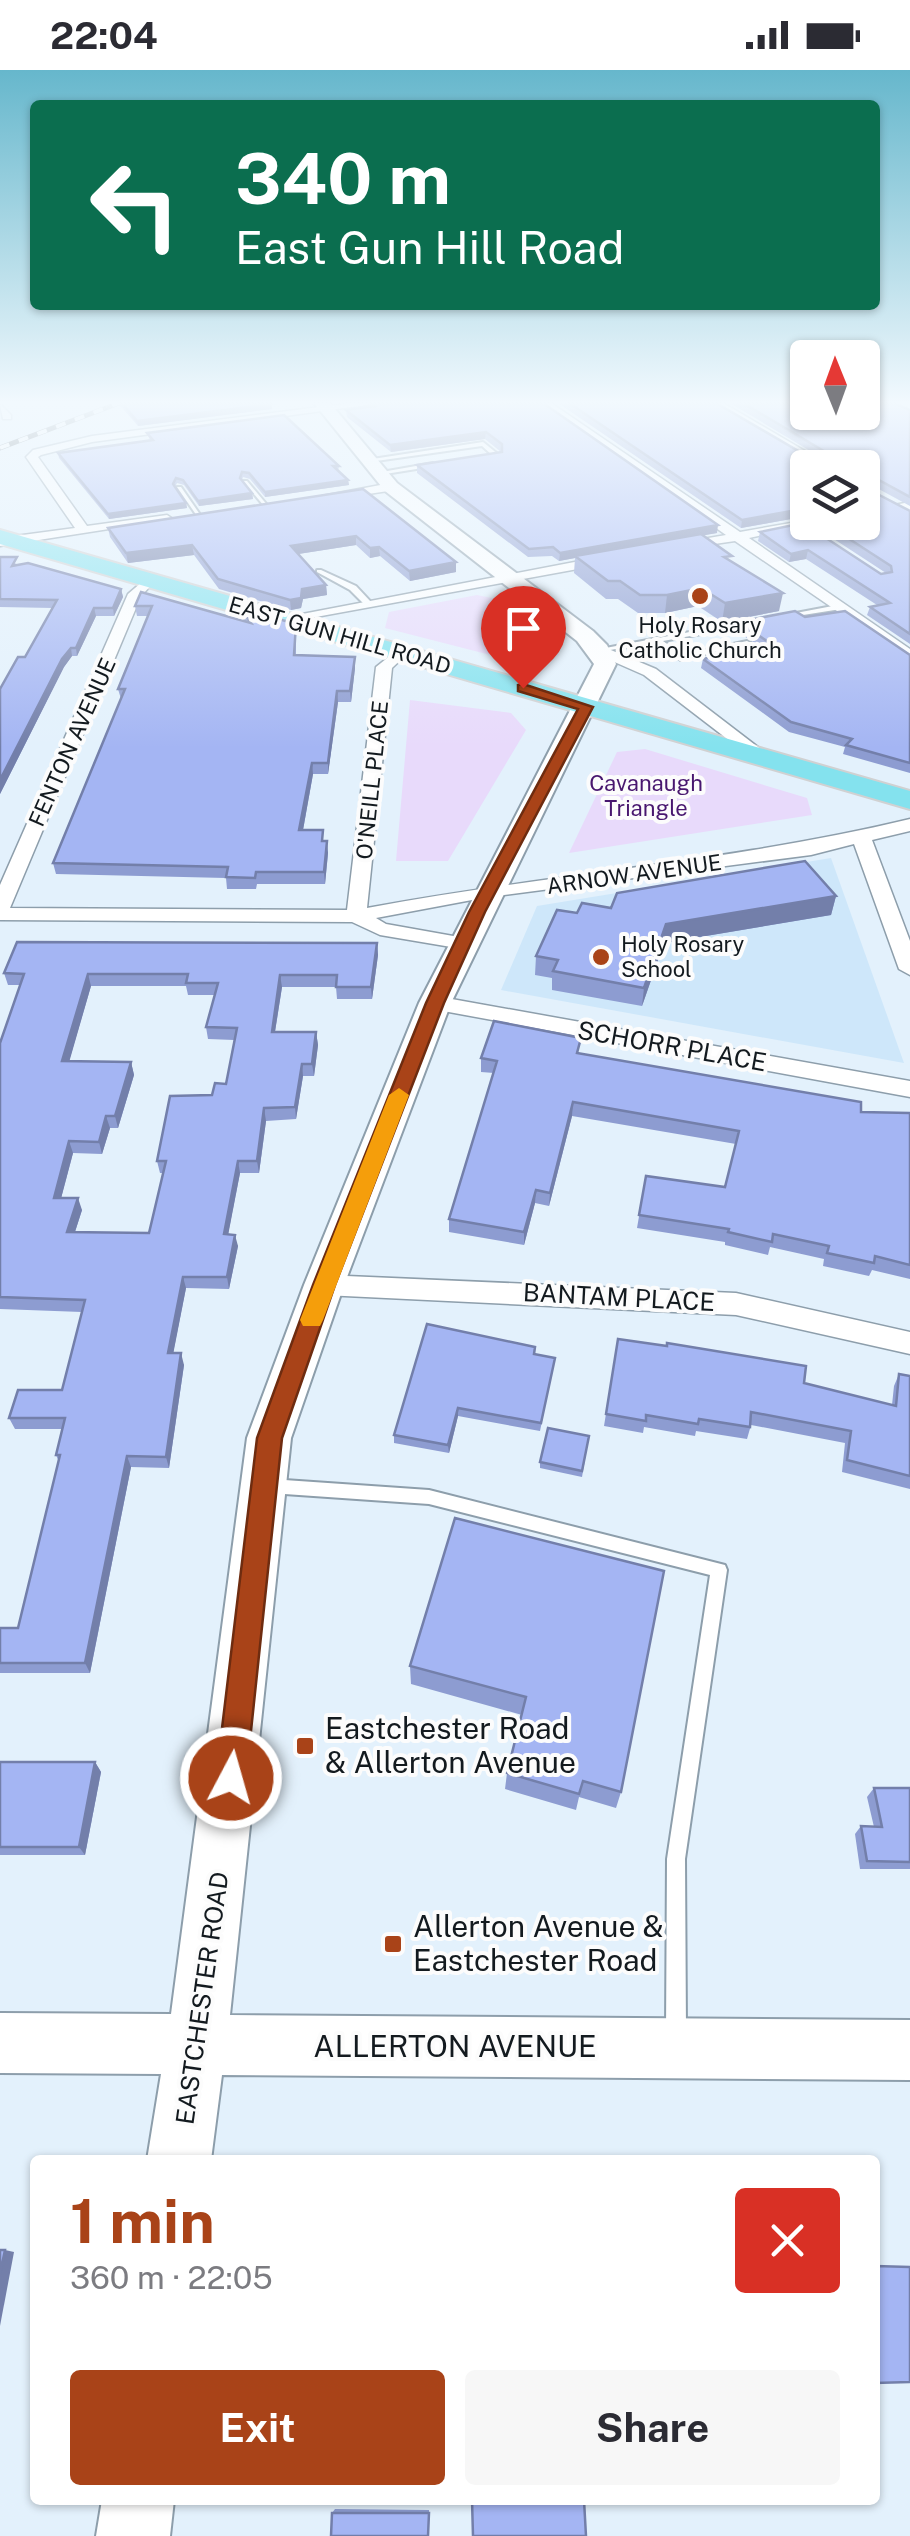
<!DOCTYPE html>
<meta charset="utf-8">
<style>
body{margin:0;font-family:"Public Sans",sans-serif;background:#f7f7f7;color:#2b2b33;height:100vh;display:flex;flex-direction:column;font-size:38px;white-space:nowrap}
*{box-sizing:border-box;margin:0}
p{font-size:32px;color:#7c7c81}
.icon{flex:none;width:55px;height:55px;fill:none;stroke:currentColor;stroke-width:2;stroke-linecap:round;stroke-linejoin:round}
.map{position:relative;flex:1;overflow:hidden}
.details{position:absolute;left:30px;top:2085px;width:850px;height:350px;display:flex;flex-direction:column;background:#fff;border-radius:10px;box-shadow:0 2px 8px #0004}
.details>*{flex:none}
.guide{position:absolute;left:30px;top:30px;width:850px;height:210px;border-radius:10px;box-shadow:0 2px 8px #0004;background:#0b6e4f;color:#fff;overflow:hidden}
.needle{width:65px;rotate:359deg}
.buttons{position:absolute;left:790px;top:270px;display:grid;gap:20px}
.buttons a{display:grid;place-items:center;width:90px;height:90px;border-radius:10px;background:#fff;box-shadow:0 2px 8px #0004;font-size:50px}
.pin{position:absolute;display:grid;place-items:center;width:85px;height:85px;color:#fff;margin:-102px -42px;border-radius:50% 50% 50% 0;rotate:-45deg;box-shadow:0 0 10px #0007}
.pin .icon{rotate:45deg}
.me{position:absolute;width:110px;margin:-55px;rotate:6deg;stroke-linejoin:round;filter:drop-shadow(0 0 8px #0008)}
.turn{display:flex;align-items:center;gap:35px;height:210px;padding:0 40px;font-size:45px}
.turn .icon{width:130px;height:130px;stroke-width:2.5}
.turn b{display:block;font-size:70px;line-height:85px}
.round{display:grid;place-items:center;flex:none;width:105px;height:105px;border-radius:10px;background:#f7f7f7}
.overview{display:flex;align-items:center;justify-content:space-between;height:170px;padding:0 40px}
h1{font-size:60px;font-weight:700;line-height:75px;color:#a94318}
.primary-button{display:flex;gap:20px;margin-top:auto;padding:20px 40px}
.primary-button a{flex:1;height:115px;border-radius:10px;background:#a94318;color:#fff;font-size:40px;font-weight:700;line-height:115px;text-align:center}
.primary-button a+a{background:#f7f7f7;color:#2b2b33}
.status{display:flex;justify-content:space-between;align-items:center;height:70px;padding:0 50px;background:#fff;direction:ltr}
.status svg{height:28px;fill:currentColor}
.map>svg:first-child{display:block}
.built{fill:#cee7fa}
.green{fill:#e8dafb}
.lines{fill:none;stroke-linecap:round;stroke-linejoin:round}
.service-casing{stroke:#8d9eab;stroke-width:4}
.minor-casing{stroke:#8d9eab;stroke-width:3}
.secondary-casing{stroke:#8d9eab;stroke-width:4}
.primary-casing{stroke:#d0d1d2;stroke-width:4}
.service{fill:#fff;fill-rule:evenodd}
.minor{fill:#fff;fill-rule:evenodd}
.secondary{fill:#fff;fill-rule:evenodd}
.primary{fill:#84e2ee;fill-rule:evenodd}
.rail-casing{stroke:#464f56;stroke-width:5}
.rail{stroke:#fcfcfc;stroke-width:4;stroke-dasharray:10;stroke-linecap:butt}
.wall{fill:#8d9cd1;fill-rule:evenodd}
.shaded-wall{fill:#737faa}
.building{fill:#a4b5f3;stroke:#737faa;stroke-width:2.5;fill-rule:evenodd}
.route{fill:#a94318;stroke:#6e2c10;stroke-width:2.5}
.slow{fill:#f59e0b}
.poi-dot{fill:#a94318;stroke:#fcfcfc;stroke-width:4}
.labels{text-anchor:middle;stroke-width:8;stroke-linejoin:round;paint-order:stroke}
.far-poi-label{font-size:22px;fill:#131a1f;stroke:#fcfcfc}
.far-street-label{font-size:22px;fill:#131a1f;stroke:#fcfcfc}
.far-park-label{font-size:22px;fill:#48176f;stroke:#fcfcfc}
.street-label{font-size:25px;fill:#131a1f;stroke:#fcfcfc}
.near-poi-label{font-size:30px;fill:#131a1f;stroke:#fcfcfc;text-anchor:start}
.near-street-label{font-size:30px;fill:#131a1f;stroke:#fcfcfc}
</style>
<div class="status"><b>22:04</b><svg viewBox="0 0 49 12"><path d="M0 12V9h3v3zM5 12V6h3v6zM10 12V3h3v9zM15 12V0h3v12zM26 1h20v11H26zM47 4h2v5h-2z"/></svg></div>
<div class="map">
<svg width="910" height="2466" viewBox="0 0 910 2466">
<rect width="100%" height="100%" fill="#e3f1fc"/>
<!-- built -->
<polygon class="built" points="831,788 904,993 501,920 537,836"/>
<!-- green -->
<g class="green">
<polygon points="477,525 492,528 559,585 518,592 385,558 389,542"/>
<polygon points="410,630 511,643 526,660 448,791 396,791"/>
<polygon points="645,679 807,728 812,745 569,783 617,682"/>
</g>
<g class="lines">
<!-- service casing -->
<g class="service-casing">
<g id="service">
<polygon points="483,372 499,385 499,387 482,389 482,387 492,385 482,376 369,392 366,390"/>
<polygon points="433,393 435,396 379,405 376,403"/>
<polygon points="243,411 247,411 268,436 264,436"/>
<polygon points="177,417 181,417 201,446 197,446"/>
<polygon points="317,500 321,500 356,516 371,532 364,534 350,520 317,502"/>
<polygon points="838,535 841,535 841,539 784,548 780,546"/>
<polygon points="753,550 757,552 756,554 663,571 682,585 747,571 751,573 681,590 655,572 599,582 595,580"/>
<polygon points="270,1409 429,1420 725,1495 727,1500 685,1789 686,1963 683,1970 676,1973 669,1970 666,1963 667,1789 710,1505 429,1434 270,1423 265,1421 262,1416 265,1411"/>
</g>
</g>
<!-- minor casing -->
<g class="minor-casing">
<g id="minor">
<polygon points="351,333 381,333 92,372 41,385 38,387 87,456 167,445 173,449 0,476 0,468 75,458 26,387 33,380 92,366"/>
<polygon points="539,333 551,333 740,462 808,450 825,452 749,468 910,579 910,591 735,471 673,480 673,474 726,465"/>
<polygon points="710,333 723,333 834,398 819,398"/>
<polygon points="0,334 11,345 11,349 3,349"/>
<polygon points="391,413 395,420 328,430 322,426"/>
<polygon points="910,432 910,440 862,449 862,441"/>
<polygon points="611,485 616,486 616,492 283,553 276,549"/>
<path d="M149,506L156,510L141,526L10,838L347,840L376,597L401,577L409,582L392,598L367,838C547,804 732,792 910,749V761L872,770L910,871V905L899,899L854,774L811,785L488,827L376,848L386,854L470,869L473,873L463,879L380,865L352,852L0,850V815L128,524Z"/>
<polygon points="599,575 656,599 771,687 756,691 644,605 594,583 594,577"/>
<polygon points="435,926 910,1011 910,1027 427,938 424,933"/>
<polygon points="324,1205 736,1223 910,1262 910,1284 736,1245 324,1225 314,1222 310,1215 314,1208"/>
</g>
</g>
<!-- secondary casing -->
<g class="secondary-casing">
<g id="secondary">
<polygon points="314,333 330,333 397,413 593,561 607,575 616,594 451,933 344,1215 291,1368 230,1945 910,1950 910,2010 222,2005 211,2090 147,2090 161,2004 0,2003 0,1943 171,1944 247,1368 304,1215 419,933 594,594 577,571 385,421"/>
<polygon points="102,2430 174,2430 170,2466 96,2466"/>
</g>
</g>
<!-- primary casing -->
<g class="primary-casing">
<polygon id="primary" points="0,460 910,721 910,739 0,474"/>
</g>
<!-- service -->
<use href="#service" class="service"/>
<!-- minor -->
<use href="#minor" class="minor"/>
<!-- secondary -->
<use href="#secondary" class="secondary"/>
<!-- primary -->
<use href="#primary" class="primary"/>
<!-- rail casing -->
<g class="rail-casing">
<polyline id="rail" points="0,378 119,333"/>
</g>
<!-- rail -->
<use href="#rail" class="rail"/>
</g>
<!-- wall -->
<g class="wall">
<polygon points="118,333 271,333 272,339 138,356"/>
<polygon points="371,333 543,333 717,463 703,465 731,491 779,541 722,552 698,536 665,543 638,543 618,529 606,529 574,503 575,488 559,491 552,486 528,487 417,403 417,395 501,382 485,369 391,382 347,347 346,340 371,337"/>
<polygon points="558,333 716,333 819,393 832,394 730,333 808,333 910,340 910,436 864,411 808,398 808,446 741,458"/>
<polygon points="147,363 339,396 338,401 348,410 349,415 265,427 250,409 243,407 242,410 252,423 253,429 199,436 184,415 177,413 175,417 186,433 187,438 109,449 59,388 58,383 150,370"/>
<polygon points="363,419 456,502 410,511 380,486 370,488 356,475 298,484 326,515 327,525 303,529 301,538 291,540 219,519 194,485 128,493 110,467 108,458"/>
<polygon points="910,441 910,574 867,545 870,537 877,535 806,489 789,492 758,471 760,462 881,504 886,503 817,458 818,452 862,452"/>
<polygon points="0,487 19,495 121,519 123,527 114,546 96,546 77,586 72,586 64,597 0,724 0,619 25,587 53,538 0,537"/>
<polygon points="141,522 243,550 240,538 296,554 296,585 355,587 355,598 351,632 338,632 328,704 313,704 303,760 324,771 328,783 325,814 257,814 256,819 227,819 226,808 56,804 53,793 121,629 118,619 148,546 137,546 135,536"/>
<polygon points="805,547 910,585 910,703 843,684 845,677 789,662 701,598 703,589 761,577 736,561 738,552"/>
<polygon points="836,826 831,845 664,873 642,936 552,920 552,908 535,905 536,886 577,843 611,838"/>
<path d="M377,873L378,885L372,929H337L336,917H282L275,962H316L318,975L314,1006H303L296,1049L266,1051L259,1103H240L228,1164L238,1176L229,1219L186,1218L173,1283L184,1295L169,1398L131,1397L90,1603H0V1558H18L59,1392L56,1385L62,1359H15L9,1348L62,1320L82,1242L0,1239V973L20,915H8L4,903ZM91,916H186L188,925H215L206,957L208,969L234,970L226,1014L212,1025L157,1091L160,1103H163L149,1163L75,1162L82,1140L61,1128L73,1083L102,1084L110,1058H118L134,1005L131,992L69,991Z"/>
<polygon points="481,988 861,1042 910,1043 910,1209 872,1200 869,1206 823,1196 824,1189 770,1177 768,1185 725,1175 725,1172 637,1158 646,1106 725,1117 736,1074 572,1046 549,1136 535,1133 524,1175 449,1162 449,1149 494,1003 481,1002"/>
<polygon points="618,1269 892,1335 894,1316 899,1304 910,1306 910,1419 842,1402 845,1373 751,1355 747,1369 696,1361 695,1366 644,1357 643,1363 604,1356"/>
<polygon points="535,1277 535,1284 555,1288 540,1361 458,1346 449,1383 394,1373 394,1365"/>
<polygon points="589,1366 582,1407 540,1398 540,1392"/>
<polygon points="455,1448 621,1722 616,1738 579,1727 576,1740 505,1719 507,1703 522,1645 411,1614 410,1596"/>
<polygon points="0,1692 95,1692 101,1702 85,1785 0,1785"/>
<polygon points="874,1718 910,1718 910,1799 860,1799 855,1764 861,1756 874,1757 867,1727"/>
<polygon points="335,2439 429,2440 429,2466 332,2443"/>
</g>
<!-- shaded-wall -->
<g class="shaded-wall">
<polygon points="272,334 272,339 138,356 137,351"/>
<polygon points="486,362 485,369 391,382 390,375"/>
<polygon points="348,410 349,415 265,427 265,422"/>
<polygon points="252,423 253,429 199,436 198,431"/>
<polygon points="186,433 187,438 109,449 108,444"/>
<polygon points="808,438 807,446 741,458 742,450"/>
<polygon points="718,455 717,463 578,488 575,486 575,488 559,491 560,483"/>
<polygon points="356,466 356,475 292,485 291,476"/>
<polygon points="192,475 194,485 128,493 126,483"/>
<polygon points="379,477 380,486 370,488 370,478"/>
<polygon points="808,480 806,489 789,492 791,484"/>
<polygon points="456,492 456,502 410,511 409,501"/>
<polygon points="326,515 327,525 303,529 301,538 291,540 290,530 302,519"/>
<polygon points="701,518 698,536 665,543 667,525"/>
<polygon points="121,519 123,527 114,546 113,538"/>
<polygon points="783,523 779,541 722,552 725,533"/>
<polygon points="94,538 96,546 77,586 76,578"/>
<polygon points="71,578 72,586 64,597 0,724 0,710 62,589"/>
<polygon points="355,587 355,598 351,632 350,621"/>
<polygon points="337,621 338,632 328,704 328,693"/>
<polygon points="312,693 313,704 301,771 299,760"/>
<polygon points="327,771 328,783 325,814 324,802"/>
<polygon points="836,826 831,845 664,873 642,936 644,918 666,854"/>
<polygon points="377,873 378,885 372,929 371,917"/>
<polygon points="88,904 91,916 66,1003 62,991"/>
<polygon points="280,905 282,917 273,974 272,962"/>
<polygon points="316,962 318,975 314,1006 312,994"/>
<polygon points="131,992 134,1005 118,1058 115,1046"/>
<polygon points="302,994 303,1006 296,1049 295,1037"/>
<polygon points="573,1032 572,1046 549,1136 550,1123"/>
<polygon points="264,1038 266,1051 259,1103 257,1091"/>
<polygon points="106,1046 110,1058 102,1084 99,1072"/>
<polygon points="69,1071 73,1083 58,1140 54,1128"/>
<polygon points="238,1091 240,1103 226,1176 224,1164"/>
<polygon points="536,1120 535,1133 524,1175 524,1162"/>
<polygon points="78,1128 82,1140 71,1174 67,1162"/>
<polygon points="235,1165 238,1176 229,1219 227,1207"/>
<polygon points="183,1207 186,1218 171,1295 168,1283"/>
<polygon points="181,1283 184,1295 169,1398 166,1387"/>
<polygon points="458,1338 458,1346 449,1383 448,1375"/>
<polygon points="127,1386 131,1397 90,1603 85,1593"/>
<polygon points="95,1692 101,1702 85,1785 79,1777"/>
<polygon points="5,2180 14,2182 0,2256 0,2204"/>
</g>
<!-- building -->
<g class="building">
<polygon points="122,333 271,333 272,334 137,351"/>
<polygon points="372,333 543,333 718,455 560,483 553,477 529,479 417,395 502,382 502,374 486,362 390,375 346,340 375,336"/>
<polygon points="569,333 716,333 819,393 836,394 839,390 743,333 808,333 808,342 862,342 862,333 894,333 910,340 910,427 866,403 862,403 862,398 808,398 808,438 742,450"/>
<polygon points="284,345 339,396 333,396 348,410 265,422 249,403 242,402 240,408 252,423 198,431 183,410 176,408 173,414 186,433 108,444 58,383 153,370 147,363"/>
<polygon points="862,416 910,441 910,564 870,537 890,533 808,480 791,484 760,462 803,453 881,504 892,502 891,496 823,452 862,452"/>
<polygon points="363,419 456,492 409,501 379,477 370,478 356,466 291,476 326,515 302,519 301,528 290,530 218,509 192,475 126,483 108,458"/>
<polygon points="701,464 732,486 724,487 783,523 725,533 701,518 667,525 640,525 620,511 608,511 575,486"/>
<polygon points="0,487 17,487 12,496 28,493 121,519 113,538 94,538 76,578 71,578 62,589 0,710 0,619 18,587 25,587 57,530 0,529"/>
<polygon points="141,522 251,553 240,538 296,554 294,585 355,587 350,621 337,621 328,693 312,693 299,760 323,760 322,771 327,771 324,802 256,802 255,808 226,807 228,797 53,793 120,631 125,619 118,619 152,536 135,536"/>
<polygon points="795,541 805,547 845,541 910,585 910,693 846,675 852,669 791,652 703,589 773,575 738,552"/>
<polygon points="805,791 836,826 666,854 644,918 553,901 558,890 536,886 557,840 577,843 582,833 611,838 617,823"/>
<path d="M17,872L377,873L371,917H336L337,905H280L272,962H316L312,994H302L295,1037L264,1038L257,1091H238L224,1164L235,1165L227,1207H183L168,1283H181L166,1387L127,1386L85,1593H0V1558H18L60,1385H56L65,1348H9L18,1320H62L85,1230L0,1227V973L24,904L4,903ZM88,904H188L186,913H218L206,957L237,958L226,1014L215,1013L212,1025L170,1026L157,1091H166L149,1163L67,1162L78,1128H54L69,1071L99,1072L106,1046H115L131,992L62,991Z"/>
<polygon points="494,951 581,968 577,983 861,1032 861,1042 910,1043 910,1195 875,1186 874,1193 851,1188 827,1183 829,1176 773,1164 772,1172 728,1162 729,1159 639,1145 646,1106 725,1117 739,1061 573,1032 550,1123 536,1120 524,1162 449,1149 497,991 481,988"/>
<polygon points="427,1254 535,1277 534,1284 555,1288 541,1353 458,1338 448,1375 394,1365"/>
<polygon points="618,1269 667,1276 667,1273 806,1296 804,1313 896,1336 899,1304 910,1306 910,1406 847,1390 851,1361 751,1342 750,1357 699,1349 698,1354 646,1345 646,1351 606,1344"/>
<polygon points="548,1358 589,1366 582,1401 540,1392"/>
<polygon points="455,1448 664,1501 621,1722 583,1711 579,1724 507,1703 526,1627 410,1596"/>
<polygon points="0,1692 95,1692 79,1777 0,1777"/>
<polygon points="874,1718 910,1718 910,1792 867,1791 861,1756 882,1757"/>
<polygon points="0,2180 5,2180 0,2204"/>
<polygon points="875,2196 910,2197 910,2312 875,2313"/>
<polygon points="472,2430 584,2430 586,2466 473,2466"/>
<polygon points="332,2443 429,2443 428,2466 331,2466"/>
</g>
<!-- sky -->
<linearGradient id="sky" x2="0" y2="1"><stop stop-color="#66b7cc"/><stop offset="0.49" stop-color="#f2f9fe"/><stop offset="1" stop-color="#f2f9fe" stop-opacity="0"/></linearGradient>
<rect width="910" height="678" fill="url(#sky)"/>
<!-- route -->
<polygon class="route" points="523,614 593,637 485,842 444,933 335,1215 282,1368 246,1708 242,1718 231,1723 220,1718 216,1708 257,1368 313,1215 426,933 469,842 578,639 518,621 518,615"/>
<!-- slow -->
<polygon class="slow" points="399,1018 409,1025 323,1250 320,1256 303,1256 300,1250 389,1025"/>
<!-- markers -->
<g class="poi-dot">
<circle cx="700" cy="526" r="10"/>
<circle cx="601" cy="887" r="10"/>
<rect x="295" y="1666" width="20" height="20" rx="5"/>
<rect x="383" y="1864" width="20" height="20" rx="5"/>
</g>
<g class="labels">
<!-- far-poi labels -->
<g class="far-poi-label">
<text x="700" y="563">Holy Rosary<tspan x="700" dy="25">Catholic Church</tspan></text>
<text x="621" y="882" text-anchor="start">Holy Rosary<tspan x="621" dy="25">School</tspan></text>
</g>
<!-- far-street labels -->
<g class="far-street-label">
<text transform="translate(340 565) rotate(16)" y="8">EAST GUN HILL ROAD</text>
<text transform="translate(72 672) rotate(-66)" y="8">FENTON AVENUE</text>
<text transform="translate(372 710) rotate(-84)" y="8">O'NEILL PLACE</text>
<text transform="translate(634 804) rotate(-8)" y="8">ARNOW AVENUE</text>
</g>
<!-- far-park labels -->
<g class="far-park-label">
<text x="646" y="721">Cavanaugh<tspan x="646" dy="25">Triangle</tspan></text>
</g>
<!-- street labels -->
<g class="street-label">
<text transform="translate(672 976) rotate(10)" y="9">SCHORR PLACE</text>
<text transform="translate(619 1227) rotate(3)" y="9">BANTAM PLACE</text>
<text transform="translate(202 1928) rotate(-82)" y="9">EASTCHESTER ROAD</text>
</g>
<!-- near-poi labels -->
<g class="near-poi-label">
<text x="325" y="1669">Eastchester Road<tspan x="325" dy="34">&amp; Allerton Avenue</tspan></text>
<text x="413" y="1867">Allerton Avenue &amp;<tspan x="413" dy="34">Eastchester Road</tspan></text>
</g>
<!-- near-street labels -->
<g class="near-street-label">
<text x="455" y="1987">ALLERTON AVENUE</text>
</g>
</g>
</svg>
<div class="buttons">
<a><svg class="needle" viewBox="-14 -14 28 28"><path d="M0-13l5 13h-10z" fill="#e53935"/><path d="M0 13l5-13h-10z" fill="#7c7c81"/></svg></a>
<a><svg class="icon" aria-label="layers" viewBox="0 0 24 24"><path d="M12 4l9 5-9 5-9-5zM3 14l9 5 9-5"/></svg></a>
</div>
<div class="pin" style="left:523px;top:618px;background:#d93025"><svg class="icon" aria-label="arrive" viewBox="0 0 24 24"><path d="M6 21V4h12l-3 4 3 4H6"/></svg></div>
<svg class="me" style="left:231px;top:1708px" viewBox="-20 -20 40 40"><circle r="17" fill="#a94318" stroke="#fff" stroke-width="3"/><path d="M0-11L8 9 0 5-8 9z" fill="#fff"/></svg>
<div class="guide">
<div class="turn"><svg class="icon" aria-label="left" viewBox="0 0 24 24"><path d="M17 20v-9H6M10 6l-5 5 5 5"/></svg><div><b>340 m</b>East Gun Hill Road</div></div>
</div>
<section class="details">
<div class="overview"><div><h1>1 min</h1><p>360 m · 22:05</p></div><a class="round" style="background:#d93025;color:#fff"><svg class="icon" aria-label="close" viewBox="0 0 24 24"><path d="M6 6l12 12M18 6L6 18"/></svg></a></div>
<div class="primary-button"><a>Exit</a><a>Share</a></div>
</section>
</div>
